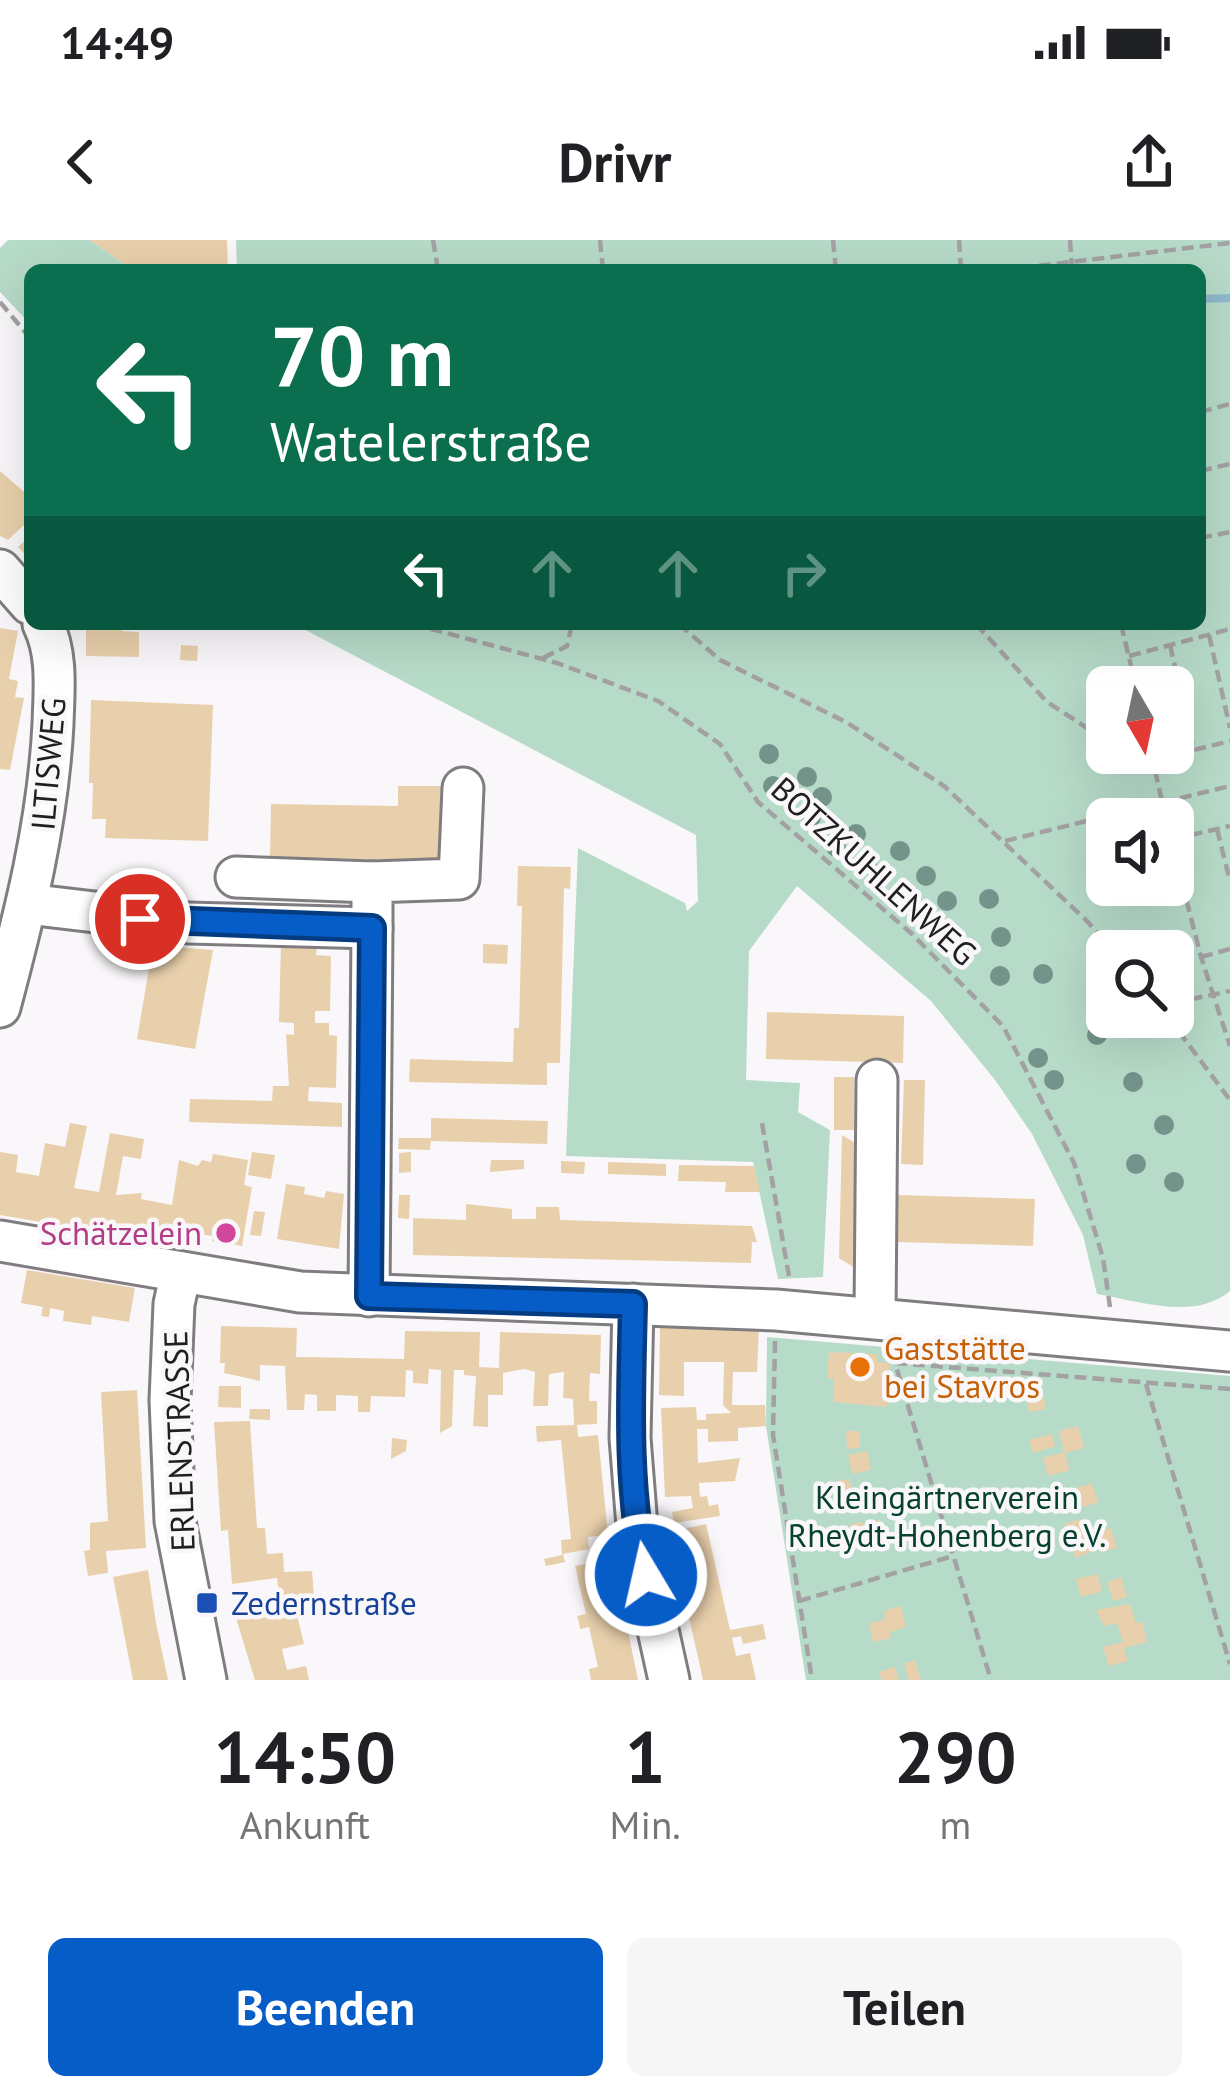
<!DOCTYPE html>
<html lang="de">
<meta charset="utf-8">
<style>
body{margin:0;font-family:"PT Sans",sans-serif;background:#f6f6f6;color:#202124;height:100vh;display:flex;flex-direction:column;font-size:45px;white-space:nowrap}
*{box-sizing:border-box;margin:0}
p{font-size:39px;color:#757577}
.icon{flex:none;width:66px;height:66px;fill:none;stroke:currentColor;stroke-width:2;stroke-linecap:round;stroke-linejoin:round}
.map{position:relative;height:1440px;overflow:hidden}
.sheet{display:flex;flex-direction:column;background:#fff;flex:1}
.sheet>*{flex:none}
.top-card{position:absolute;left:24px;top:24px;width:1182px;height:366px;border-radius:18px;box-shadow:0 12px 48px #0002;background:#0b6e4f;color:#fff;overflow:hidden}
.needle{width:78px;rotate:171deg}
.tools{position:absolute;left:1086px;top:426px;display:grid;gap:24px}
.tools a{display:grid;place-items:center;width:108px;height:108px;border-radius:18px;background:#fff;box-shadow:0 12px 48px #0002;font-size:60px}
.pin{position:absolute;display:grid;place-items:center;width:102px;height:102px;color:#fff;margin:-51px;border:6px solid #fff;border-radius:50%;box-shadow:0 3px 12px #0007}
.me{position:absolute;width:132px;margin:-66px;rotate:351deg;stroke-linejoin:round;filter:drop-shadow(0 0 9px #0008)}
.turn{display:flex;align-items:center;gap:42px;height:252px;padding:0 48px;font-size:54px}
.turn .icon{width:156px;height:156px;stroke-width:2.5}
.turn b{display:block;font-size:84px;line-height:102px}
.lanes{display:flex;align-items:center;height:114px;padding:0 48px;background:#0003;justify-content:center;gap:60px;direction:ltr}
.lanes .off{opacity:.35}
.eta{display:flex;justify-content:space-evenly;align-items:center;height:204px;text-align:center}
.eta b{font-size:72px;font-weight:600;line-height:84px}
.action{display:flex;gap:24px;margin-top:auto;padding:24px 48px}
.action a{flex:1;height:138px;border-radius:18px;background:#075dc7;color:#fff;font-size:48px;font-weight:600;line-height:138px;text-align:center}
.action a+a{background:#f6f6f6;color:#202124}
.status{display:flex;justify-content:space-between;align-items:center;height:84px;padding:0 60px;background:#fff;direction:ltr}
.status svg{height:33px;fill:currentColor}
header{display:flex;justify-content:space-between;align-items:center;height:156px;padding:0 48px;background:#fff;font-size:54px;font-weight:600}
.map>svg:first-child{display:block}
.green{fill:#b7dbc9;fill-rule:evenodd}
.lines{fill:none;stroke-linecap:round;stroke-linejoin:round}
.stream{stroke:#8eb8ce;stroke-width:8}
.building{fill:#e9d0ac}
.minor-casing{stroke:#807d80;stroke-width:45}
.path{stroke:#a3a1a3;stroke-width:4.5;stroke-dasharray:12 6;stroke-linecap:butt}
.minor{stroke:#fff;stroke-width:39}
.tree{fill:#74938a}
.route-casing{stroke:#053c81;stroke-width:30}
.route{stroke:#075dc7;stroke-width:21}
.hotel-dot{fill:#d1479c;stroke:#faf7fa;stroke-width:4.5}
.food-dot{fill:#e8710a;stroke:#faf7fa;stroke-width:4.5}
.transit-dot{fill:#1a4fb4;stroke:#faf7fa;stroke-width:4.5}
.labels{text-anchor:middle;stroke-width:9;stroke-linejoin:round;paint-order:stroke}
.street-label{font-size:33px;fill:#201f20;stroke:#faf7fa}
.hotel-label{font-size:33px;fill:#b23c85;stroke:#faf7fa;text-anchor:end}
.food-label{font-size:33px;fill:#c56008;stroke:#faf7fa;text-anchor:start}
.park-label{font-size:33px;fill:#07422e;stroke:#faf7fa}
.transit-label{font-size:33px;fill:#164399;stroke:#faf7fa;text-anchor:start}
</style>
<div class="status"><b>14:49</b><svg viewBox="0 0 49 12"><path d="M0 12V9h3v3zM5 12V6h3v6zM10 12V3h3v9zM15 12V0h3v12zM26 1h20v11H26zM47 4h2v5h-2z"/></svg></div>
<header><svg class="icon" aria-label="back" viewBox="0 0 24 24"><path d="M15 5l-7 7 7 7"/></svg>Drivr<svg class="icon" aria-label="share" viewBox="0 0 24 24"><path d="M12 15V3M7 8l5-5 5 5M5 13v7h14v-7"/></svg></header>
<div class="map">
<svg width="1230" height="1440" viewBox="0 0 1230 1440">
<rect width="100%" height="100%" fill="#faf7fa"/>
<!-- green -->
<g class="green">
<polygon points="8,0 90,0 130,28 143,30 30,30 30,84 0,52 0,8"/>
<path d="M236,0H1230V1051C1195,1081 1138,1061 1097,1054L1083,995L1032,894L995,840L931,761L797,646L749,711L746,840L800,843L798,872L830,890L823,1037L778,1039L753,922L566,916L578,608L685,663L687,671L698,661L696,595L294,384H1200V30H237ZM1107,447H1173V513H1107ZM1107,579H1173V645H1107ZM1107,711H1173V777H1107Z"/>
<polygon points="767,1097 1230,1136 1230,1440 806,1440 766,1186"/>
</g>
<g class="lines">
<!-- stream -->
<polyline class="stream" points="1200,59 1230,58"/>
</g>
<!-- building -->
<g class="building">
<polygon points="90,0 227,0 228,29 130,28"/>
<polygon points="0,231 30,257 30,288 26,283 8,300 0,296"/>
<polygon points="30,296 30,320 18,307"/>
<polygon points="93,384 121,384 122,391 139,392 139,417 86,416 86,390 94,390"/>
<polygon points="0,388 18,391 9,439 18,441 15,457 24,458 10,530 0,529"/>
<polygon points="181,405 198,406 197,421 180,420"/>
<polygon points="91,460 213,465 208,601 105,598 106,579 92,579 93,543 89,543"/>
<polygon points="398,546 445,546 443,620 373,619 373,623 360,623 360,619 310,618 309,622 297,621 297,617 270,617 271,564 398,566"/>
<polygon points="518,626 571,627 570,649 564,648 560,823 547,823 547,845 409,842 410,819 513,822 514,788 519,788 522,666 517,666"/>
<polygon points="281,703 317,704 316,715 331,716 330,771 315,771 315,783 329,783 329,795 337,796 336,848 309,847 308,861 342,863 342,887 189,882 190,859 272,861 273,846 289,846 286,794 294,795 294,783 279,782"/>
<polygon points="483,704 508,705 507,724 483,723"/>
<polygon points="153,705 213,710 195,809 137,799"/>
<polygon points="767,772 904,776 903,823 766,819"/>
<rect x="834" y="837" width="20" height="53"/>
<polygon points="904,840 925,840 923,925 901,924"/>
<polygon points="431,878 548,881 547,904 431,901"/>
<polygon points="70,883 87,886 74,948 99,952 110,893 144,899 141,919 123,916 116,955 142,953 141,959 172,965 179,920 198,926 202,920 211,922 213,914 248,920 244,945 252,947 242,1006 212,1001 213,996 198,994 197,1004 174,1000 174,1005 0,975 0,912 18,915 16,932 39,936 45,903 65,907"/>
<polygon points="842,895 864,908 861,1032 839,1018"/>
<polygon points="399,898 431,898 430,910 398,909"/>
<polygon points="252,912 275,915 271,939 248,935"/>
<polygon points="411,912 411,932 399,933 399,913"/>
<polygon points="491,920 524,920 524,929 490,932"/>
<polygon points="561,921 585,922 584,934 561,933"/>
<polygon points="608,922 666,924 666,936 608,934"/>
<polygon points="679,925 754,926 760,952 725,952 726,942 678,941"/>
<polygon points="286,944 305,947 304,954 324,958 326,951 344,954 339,1009 277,999"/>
<polygon points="399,955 410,955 409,979 398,978"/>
<polygon points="898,955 1035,959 1033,1006 897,1002"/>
<polygon points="466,964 512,969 512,979 536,979 536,967 559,967 560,980 752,986 757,1002 752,1002 751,1023 413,1015 413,978 466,980"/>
<polygon points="254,971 265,972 261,996 250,995"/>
<polygon points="27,1030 135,1048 129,1082 92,1076 91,1085 63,1081 64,1071 50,1068 49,1077 41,1076 43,1067 21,1063"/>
<polygon points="660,1085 759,1088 757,1132 733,1132 732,1165 765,1165 766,1186 738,1188 738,1201 708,1202 708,1189 697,1189 698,1223 740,1218 735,1241 699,1243 700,1257 707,1256 709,1266 718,1264 720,1276 674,1283 672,1272 693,1268 691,1256 665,1257 661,1168 696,1167 697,1180 706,1180 706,1174 731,1173 723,1165 724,1122 684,1122 684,1156 659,1155"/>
<polygon points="221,1086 297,1088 296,1117 306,1117 404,1119 405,1091 480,1092 479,1127 499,1128 500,1092 601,1095 600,1134 590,1133 589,1161 597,1161 597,1184 574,1185 573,1159 563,1158 564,1132 549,1134 548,1166 533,1166 535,1132 524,1129 503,1133 503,1155 488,1155 488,1187 473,1186 476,1136 464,1135 464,1130 454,1130 452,1186 440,1193 441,1130 429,1129 428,1144 413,1143 413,1131 406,1130 405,1157 371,1156 370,1172 358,1172 358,1156 336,1155 336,1171 317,1171 317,1155 305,1154 304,1170 287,1170 285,1126 260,1125 260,1141 224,1133 225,1123 220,1123"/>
<polygon points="829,1112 877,1114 877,1122 890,1123 887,1167 833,1162 834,1139 827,1138"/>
<polygon points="219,1146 241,1146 241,1168 218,1167"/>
<polygon points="1024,1147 1042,1148 1046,1169 1029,1172"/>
<polygon points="137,1150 146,1308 106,1311 108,1333 88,1336 84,1311 90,1310 90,1283 108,1281 101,1152"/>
<polygon points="250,1169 270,1169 270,1180 249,1179"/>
<polygon points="250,1181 257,1288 265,1288 267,1314 283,1313 284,1332 312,1331 314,1357 294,1363 304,1404 282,1409 287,1430 306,1426 309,1440 255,1440 235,1375 281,1367 277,1338 232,1344 228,1290 221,1291 214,1182"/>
<polygon points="577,1185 578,1197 598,1195 608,1295 588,1297 589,1309 563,1314 565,1322 546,1326 544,1319 562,1315 561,1300 571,1299 561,1200 537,1202 536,1186"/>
<polygon points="1078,1186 1084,1208 1065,1213 1069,1230 1048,1236 1043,1218 1064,1212 1059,1191"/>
<polygon points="846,1191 860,1191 860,1208 847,1209"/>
<polygon points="1052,1194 1055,1206 1033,1213 1029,1200"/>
<polygon points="392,1198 407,1200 406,1211 391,1219"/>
<polygon points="867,1211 871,1230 852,1234 848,1215"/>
<polygon points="849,1239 854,1257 839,1261 834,1242"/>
<polygon points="1092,1243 1098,1262 1083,1267 1077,1248"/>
<polygon points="1080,1279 1091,1312 1075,1318 1064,1284"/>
<polygon points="880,1280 885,1298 873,1302 868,1283"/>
<polygon points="862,1282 867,1305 855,1308 850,1284"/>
<polygon points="706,1284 730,1390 763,1384 766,1399 743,1404 741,1396 732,1398 736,1416 750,1413 756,1440 703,1440 670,1292"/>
<polygon points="1111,1288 1117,1308 1101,1312 1095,1293"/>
<polygon points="612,1318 622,1362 638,1440 591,1440 589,1429 598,1427 589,1387 580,1389 579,1382 577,1376 586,1374 575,1326"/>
<polygon points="148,1330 156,1383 168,1440 133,1440 113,1337"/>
<polygon points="1097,1334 1102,1351 1081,1357 1076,1339"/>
<polygon points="1121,1337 1127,1357 1113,1361 1107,1342"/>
<polygon points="1130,1364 1136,1383 1142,1382 1147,1402 1124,1408 1128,1421 1109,1426 1103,1407 1123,1402 1117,1383 1104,1386 1096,1370"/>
<polygon points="901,1366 906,1387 890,1392 891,1398 873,1402 869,1383 886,1379 884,1371"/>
<polygon points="915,1420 921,1440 909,1440 904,1424"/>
<polygon points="895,1427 899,1440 882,1440 879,1432"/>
</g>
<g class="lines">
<!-- minor casing -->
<g class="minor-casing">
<g id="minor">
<polyline points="0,330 30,364"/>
<polyline points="236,637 372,642"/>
<polyline points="27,664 188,683 372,688 369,1056"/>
<polyline points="372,688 372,642 459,639 463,548"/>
<path d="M0,767C25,673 48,582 53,484C54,451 58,414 43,384"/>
<polyline points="0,1001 300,1052 776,1070 1230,1111"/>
<polyline points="181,1032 174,1064 170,1160 175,1281 206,1440"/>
<polyline points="633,1064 630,1198 638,1299 669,1440"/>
<polyline points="875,1077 877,840"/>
</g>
</g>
<!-- path -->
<g class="path">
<polyline points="433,0 438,30"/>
<polyline points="600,0 603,30"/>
<polyline points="833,0 836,30"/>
<polyline points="959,0 961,30"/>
<polyline points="1070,0 1072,30"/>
<polyline points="1003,30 1230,3"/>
<polyline points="0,62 30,98"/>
<polyline points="1200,172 1230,164"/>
<polyline points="1200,231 1230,224"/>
<polyline points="1200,298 1230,292"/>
<polyline points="413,384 557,423 658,461 720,504 758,562 911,693 1003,786 1074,923 1103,1018 1110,1067"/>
<polyline points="679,384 720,420 846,482 944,546 1087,681 1113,711"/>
<polyline points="976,384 1047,462 1107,501"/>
<polyline points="1121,384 1136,447"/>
<polyline points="1209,395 1230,488"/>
<polyline points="1170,405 1194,510 1230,501"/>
<polyline points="1129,416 1230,389"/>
<polyline points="543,418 567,406 572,384"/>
<polyline points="1126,513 1156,533"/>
<polyline points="1151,513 1166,579"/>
<polyline points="1217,589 1230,641"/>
<polyline points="1173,599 1230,586"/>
<polyline points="1005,601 1230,546"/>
<polyline points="1173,608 1201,717 1230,806"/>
<polyline points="1201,717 1230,709"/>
<polyline points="1173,763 1230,751"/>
<polyline points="1168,777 1230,860"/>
<polyline points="762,883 789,1036"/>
<polyline points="775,1101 773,1195 812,1440"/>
<polyline points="895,1112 895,1123 991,1440"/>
<polyline points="895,1123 1230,1149"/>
<polyline points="1146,1144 1230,1424"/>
<polyline points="799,1361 953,1316"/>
</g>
<!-- minor -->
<use href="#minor" class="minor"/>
</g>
<!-- trees -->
<g class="tree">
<circle cx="769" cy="514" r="10"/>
<circle cx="807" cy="537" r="10"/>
<circle cx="773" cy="546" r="10"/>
<circle cx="822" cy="557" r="10"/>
<circle cx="811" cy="577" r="10"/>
<circle cx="856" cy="594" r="10"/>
<circle cx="836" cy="607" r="10"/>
<circle cx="900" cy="611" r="10"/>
<circle cx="867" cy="623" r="10"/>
<circle cx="926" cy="636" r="10"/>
<circle cx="989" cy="659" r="10"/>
<circle cx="947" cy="661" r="10"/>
<circle cx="1001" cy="697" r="10"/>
<circle cx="959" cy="710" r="10"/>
<circle cx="1043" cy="734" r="10"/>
<circle cx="1000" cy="736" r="10"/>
<circle cx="1097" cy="795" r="10"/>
<circle cx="1038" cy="818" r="10"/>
<circle cx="1054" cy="840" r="10"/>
<circle cx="1133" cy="842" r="10"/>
<circle cx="1164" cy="885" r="10"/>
<circle cx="1136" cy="924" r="10"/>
<circle cx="1174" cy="942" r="10"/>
</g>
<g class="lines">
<!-- route casing -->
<g class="route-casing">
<path id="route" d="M140,679L372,688L369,1056L633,1064C631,1154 626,1246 646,1335"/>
</g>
<!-- route -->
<use href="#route" class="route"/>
</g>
<!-- markers -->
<circle class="hotel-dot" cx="226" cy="993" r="12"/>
<circle class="food-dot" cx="860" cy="1127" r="12"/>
<rect class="transit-dot" x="195" y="1351" width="24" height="24" rx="6"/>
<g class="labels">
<!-- street labels -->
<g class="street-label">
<text transform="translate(48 524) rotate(-85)" y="12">ILTISWEG</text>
<text transform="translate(874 631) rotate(42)" y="12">BOTZKUHLENWEG</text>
<text transform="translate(179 1201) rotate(-92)" y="12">ERLENSTRASSE</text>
</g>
<!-- hotel labels -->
<g class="hotel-label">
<text x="202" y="1005">Schätzelein</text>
</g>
<!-- food labels -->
<g class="food-label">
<text x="884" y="1120">Gaststätte<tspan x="884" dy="38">bei Stavros</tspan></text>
</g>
<!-- park labels -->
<g class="park-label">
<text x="947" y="1269">Kleingärtnerverein<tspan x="947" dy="38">Rheydt-Hohenberg e.V.</tspan></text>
</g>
<!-- transit labels -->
<g class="transit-label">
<text x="231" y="1375">Zedernstraße</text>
</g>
</g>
</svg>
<div class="tools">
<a><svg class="needle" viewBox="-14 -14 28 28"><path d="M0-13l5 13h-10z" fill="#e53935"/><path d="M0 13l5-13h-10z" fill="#757577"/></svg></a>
<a><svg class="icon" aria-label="sound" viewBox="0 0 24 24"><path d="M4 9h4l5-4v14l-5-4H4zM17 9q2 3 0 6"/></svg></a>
<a><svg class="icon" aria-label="search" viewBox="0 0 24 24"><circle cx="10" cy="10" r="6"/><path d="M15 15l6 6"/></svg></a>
</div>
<div class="pin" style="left:140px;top:679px;background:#d93025"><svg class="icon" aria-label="arrive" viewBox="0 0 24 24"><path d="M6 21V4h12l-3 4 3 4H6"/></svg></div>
<svg class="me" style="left:646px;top:1335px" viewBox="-20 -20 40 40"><circle r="17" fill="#075dc7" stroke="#fff" stroke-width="3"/><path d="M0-11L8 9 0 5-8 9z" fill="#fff"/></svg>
<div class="top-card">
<div class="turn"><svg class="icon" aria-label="left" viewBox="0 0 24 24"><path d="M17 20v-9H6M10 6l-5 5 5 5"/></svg><div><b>70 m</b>Watelerstraße</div></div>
<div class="lanes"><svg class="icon" aria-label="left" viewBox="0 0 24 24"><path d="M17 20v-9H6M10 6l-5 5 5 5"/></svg><svg class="icon off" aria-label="ahead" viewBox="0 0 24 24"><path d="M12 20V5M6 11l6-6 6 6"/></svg><svg class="icon off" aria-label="ahead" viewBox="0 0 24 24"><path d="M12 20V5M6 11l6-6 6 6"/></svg><svg class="icon off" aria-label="right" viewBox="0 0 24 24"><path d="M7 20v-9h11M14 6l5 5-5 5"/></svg></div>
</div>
</div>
<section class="sheet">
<div class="eta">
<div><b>14:50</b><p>Ankunft</p></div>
<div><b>1</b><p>Min.</p></div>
<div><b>290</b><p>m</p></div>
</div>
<div class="action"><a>Beenden</a><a>Teilen</a></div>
</section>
